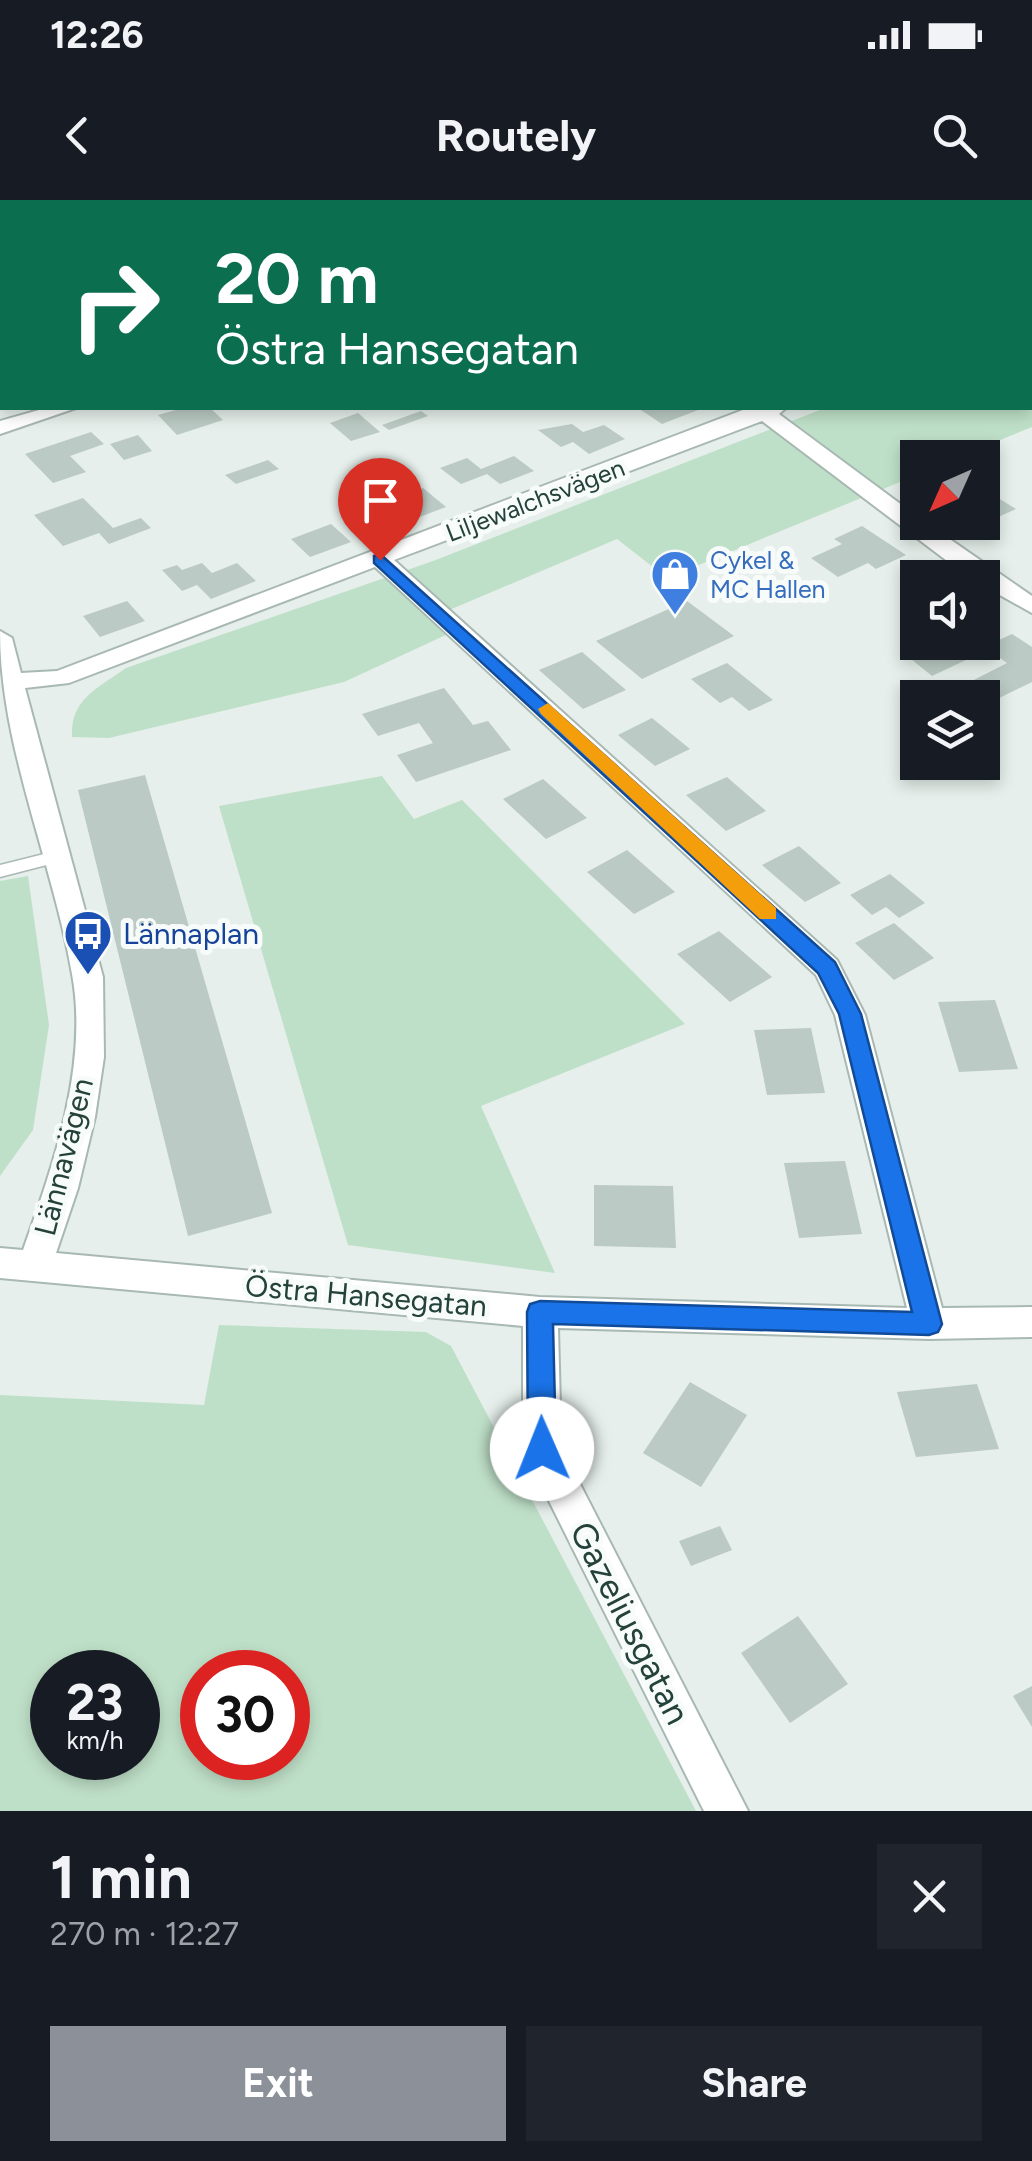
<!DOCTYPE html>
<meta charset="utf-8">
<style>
body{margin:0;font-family:Figtree,sans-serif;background:#20242c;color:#f1f3f6;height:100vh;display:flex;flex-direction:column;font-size:38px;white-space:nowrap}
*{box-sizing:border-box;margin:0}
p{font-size:32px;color:#9ea1a6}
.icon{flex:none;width:55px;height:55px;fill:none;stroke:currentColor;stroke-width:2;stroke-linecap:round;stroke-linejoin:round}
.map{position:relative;height:1611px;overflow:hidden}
.details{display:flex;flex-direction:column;background:#171b24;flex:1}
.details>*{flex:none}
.guide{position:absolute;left:0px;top:0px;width:1032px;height:210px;box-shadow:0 5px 15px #0003;background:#0b6e4f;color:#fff;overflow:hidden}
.needle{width:65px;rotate:225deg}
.buttons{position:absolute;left:900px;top:240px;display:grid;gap:20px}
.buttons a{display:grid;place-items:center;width:100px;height:100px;border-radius:0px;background:#171b24;box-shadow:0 5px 15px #0003;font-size:50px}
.speed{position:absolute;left:30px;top:1450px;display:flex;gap:20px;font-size:50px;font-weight:700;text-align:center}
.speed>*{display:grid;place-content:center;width:130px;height:130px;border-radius:50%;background:#171b24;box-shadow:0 5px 15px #0003;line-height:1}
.speed small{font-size:25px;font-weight:400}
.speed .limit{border:15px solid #d22;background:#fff;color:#111}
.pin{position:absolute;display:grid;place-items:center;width:85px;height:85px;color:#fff;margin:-102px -42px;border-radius:50% 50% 50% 0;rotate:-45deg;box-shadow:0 0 10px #0007}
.pin .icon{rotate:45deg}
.me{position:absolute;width:110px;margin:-55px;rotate:359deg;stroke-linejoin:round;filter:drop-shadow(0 0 8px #0008)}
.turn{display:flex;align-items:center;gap:35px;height:210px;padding:0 50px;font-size:45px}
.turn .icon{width:130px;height:130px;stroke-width:2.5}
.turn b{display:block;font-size:70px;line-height:85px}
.round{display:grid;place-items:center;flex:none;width:105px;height:105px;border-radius:0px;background:#20242c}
.summary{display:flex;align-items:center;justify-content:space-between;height:170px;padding:0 50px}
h1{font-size:60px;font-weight:700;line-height:75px}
.primary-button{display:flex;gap:20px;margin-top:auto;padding:20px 50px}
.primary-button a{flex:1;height:115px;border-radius:0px;background:#8c9099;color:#fff;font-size:40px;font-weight:700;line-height:115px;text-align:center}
.primary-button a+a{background:#20242c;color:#f1f3f6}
.status{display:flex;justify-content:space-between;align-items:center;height:70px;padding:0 50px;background:#171b24;direction:ltr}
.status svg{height:28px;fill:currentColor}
header{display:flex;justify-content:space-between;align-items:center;height:130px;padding:0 50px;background:#171b24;font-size:45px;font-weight:700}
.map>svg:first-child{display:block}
.green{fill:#bfe0c8;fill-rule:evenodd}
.building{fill:#bbcac4}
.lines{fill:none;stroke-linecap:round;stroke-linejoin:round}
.service-casing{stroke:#a8b8b2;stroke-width:3}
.minor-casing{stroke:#a8b8b2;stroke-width:4}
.service{fill:#fff;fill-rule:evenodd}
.minor{fill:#fff;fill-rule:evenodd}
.route{fill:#1a73e8;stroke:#114b97;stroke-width:2.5}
.slow{fill:#f59e0b}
.labels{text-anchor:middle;stroke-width:10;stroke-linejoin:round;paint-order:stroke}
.far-street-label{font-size:25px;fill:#24423a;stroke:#f7fbf9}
.far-shop-label{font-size:25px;fill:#366cbe;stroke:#f7fbf9;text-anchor:start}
.transit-label{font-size:30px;fill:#164399;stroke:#f7fbf9;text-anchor:start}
.street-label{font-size:30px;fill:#24423a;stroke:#f7fbf9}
.near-street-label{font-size:35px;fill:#24423a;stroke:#f7fbf9}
</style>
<div class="status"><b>12:26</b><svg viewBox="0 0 49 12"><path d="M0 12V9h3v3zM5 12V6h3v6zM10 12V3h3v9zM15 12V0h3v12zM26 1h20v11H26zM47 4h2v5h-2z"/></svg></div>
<header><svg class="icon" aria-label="back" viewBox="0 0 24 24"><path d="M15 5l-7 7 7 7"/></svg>Routely<svg class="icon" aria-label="search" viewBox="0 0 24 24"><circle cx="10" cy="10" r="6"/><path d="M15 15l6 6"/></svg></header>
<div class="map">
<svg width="1032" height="1611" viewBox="0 0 1032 1611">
<rect width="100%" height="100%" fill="#e6efeb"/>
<!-- green -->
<g class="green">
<path d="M1032,130V227L959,257L918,258L917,275L667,378L617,339L428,419L448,434L344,482L109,538L72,537C70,499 98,488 126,468L433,361L825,208H1030Z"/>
<polygon points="382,576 414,619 462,600 685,824 481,906 555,1073 348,1045 219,606"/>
<polygon points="28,676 49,825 33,930 0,976 0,681"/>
<path d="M219,1125L426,1132L451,1146L696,1611H0V1195L204,1205ZM138,1472V1558H52V1472ZM288,1472V1558H202V1472Z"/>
</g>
<!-- building -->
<g class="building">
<polygon points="183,208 210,208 223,220 177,235 158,215"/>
<polygon points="638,208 694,208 698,210 662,224"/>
<polygon points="421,211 428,216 389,230 382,225"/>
<polygon points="358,213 380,232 351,241 330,223"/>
<polygon points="572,224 583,232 604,225 625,239 589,254 573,242 561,247 538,230"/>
<polygon points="91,232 104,244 70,256 86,272 53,283 25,254"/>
<polygon points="138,235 152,251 124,260 110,244"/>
<polygon points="514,256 534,271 500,284 487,274 461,284 440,268 467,258 481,269"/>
<polygon points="268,260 279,269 236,284 225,275"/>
<polygon points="423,288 446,307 406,322 383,303"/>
<polygon points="982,288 1016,309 985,323"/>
<polygon points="83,298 113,328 141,318 151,328 109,344 99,333 63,346 34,315"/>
<polygon points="331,324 351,342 310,357 291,339"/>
<polygon points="862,326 906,355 876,369 868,363 838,377 811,358 842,344 834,339"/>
<polygon points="202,363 212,373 237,363 256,381 211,399 197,385 182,391 162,370 177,365 182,370"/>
<polygon points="127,401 145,421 100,437 83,416"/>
<polygon points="687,401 734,436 642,479 596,441"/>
<polygon points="1012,434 1032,447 1032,482 991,502 966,484 1007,463 984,447"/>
<polygon points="946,443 968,459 932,476 911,459"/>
<polygon points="582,452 626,490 583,509 539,470"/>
<polygon points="727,463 773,500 749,511 732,497 720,503 691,479"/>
<polygon points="444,488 473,525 488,521 511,550 416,582 397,555 433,543 419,523 378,536 362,514"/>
<polygon points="652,518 690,549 655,566 618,535"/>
<polygon points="145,575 272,1013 188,1036 78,590"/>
<polygon points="727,577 766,611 726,631 686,595"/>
<polygon points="543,579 587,618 546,639 503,599"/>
<polygon points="799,646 841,683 805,702 762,665"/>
<polygon points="627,650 675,692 634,714 587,672"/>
<polygon points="890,674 925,703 899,718 886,707 872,715 850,695"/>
<polygon points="894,723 934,758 894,780 855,743"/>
<polygon points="719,731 772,777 730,802 677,754"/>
<polygon points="995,800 1018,869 959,872 938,802"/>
<polygon points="811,828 825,893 767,895 754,830"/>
<polygon points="845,961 862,1034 799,1038 784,963"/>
<polygon points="594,985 673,986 676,1048 594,1046"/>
<polygon points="690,1182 747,1215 701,1287 643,1253"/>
<polygon points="977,1184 999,1249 916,1257 897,1192"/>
<polygon points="720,1326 732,1350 691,1366 679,1341"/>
<polygon points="798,1416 848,1484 790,1523 741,1453"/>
<polygon points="1032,1486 1032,1527 1013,1496"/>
</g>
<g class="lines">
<!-- service casing -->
<g class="service-casing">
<polygon id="service" points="60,650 66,652 68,656 66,660 0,677 0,665"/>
</g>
<!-- minor casing -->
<g class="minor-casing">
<g id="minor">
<polygon points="431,0 451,0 453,2 433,2"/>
<polygon points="968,0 989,0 991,2 970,2"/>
<rect x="1030" y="20" width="2" height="11"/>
<polygon points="1032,103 1032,115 1030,116 1030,104"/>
<polygon points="46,208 76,208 0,234 0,221"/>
<path d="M748,208H786L779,214L918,317V322H925L1032,396V413L982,385V378L963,373L762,221L394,360L837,760L865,815L942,1108L1032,1107V1137L929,1139L558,1128L561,1247L748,1611H704L523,1249V1126L0,1078V1048L23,1050C53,966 89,865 72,774C52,659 0,547 0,431L12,438L21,473L57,471ZM375,367L816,775L835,815L907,1108L540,1097L56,1053L78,988L95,917L104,857L103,777L25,488L69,483Z"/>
</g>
</g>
<!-- service -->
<use href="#service" class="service"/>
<!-- minor -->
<use href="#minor" class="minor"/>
</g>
<!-- route -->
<polygon class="route" points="380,354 835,762 861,814 942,1124 938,1132 929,1135 553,1124 556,1249 552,1258 542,1262 532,1258 528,1249 527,1112 530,1104 540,1101 912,1112 839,814 818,773 374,363 374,356"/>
<!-- slow -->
<polygon class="slow" points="548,503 776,708 776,719 760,719 541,514 538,509"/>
<!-- icons -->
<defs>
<g id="shop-pin" transform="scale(2.5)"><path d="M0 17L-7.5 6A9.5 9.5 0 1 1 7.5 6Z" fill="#3f7fe0" stroke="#f7fbf9"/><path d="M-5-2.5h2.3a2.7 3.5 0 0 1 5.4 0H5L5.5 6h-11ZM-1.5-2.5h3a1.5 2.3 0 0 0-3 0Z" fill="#fff"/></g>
<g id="bus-pin" transform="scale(2.5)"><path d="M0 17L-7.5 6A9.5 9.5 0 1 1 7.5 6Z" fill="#1a4fb4" stroke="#f7fbf9"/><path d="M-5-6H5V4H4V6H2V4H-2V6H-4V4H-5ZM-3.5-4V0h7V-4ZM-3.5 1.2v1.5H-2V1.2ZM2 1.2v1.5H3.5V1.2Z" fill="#fff"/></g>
</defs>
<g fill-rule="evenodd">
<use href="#shop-pin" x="675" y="374"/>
<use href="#bus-pin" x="88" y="734"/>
</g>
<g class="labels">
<!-- far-street labels -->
<g class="far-street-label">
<text transform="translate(535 300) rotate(-21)" y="9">Liljewalchsvägen</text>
</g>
<!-- far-shop labels -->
<g class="far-shop-label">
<text x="710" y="369">Cykel &amp;<tspan x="710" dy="29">MC Hallen</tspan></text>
</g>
<!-- transit labels -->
<g class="transit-label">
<text x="123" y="744">Lännaplan</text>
</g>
<!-- street labels -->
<g class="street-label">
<text transform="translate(64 957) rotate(-76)" y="10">Lännavägen</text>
<text transform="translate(366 1096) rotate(5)" y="10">Östra Hansegatan</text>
</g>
<!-- near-street labels -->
<g class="near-street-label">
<text transform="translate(630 1423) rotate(63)" y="12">Gazeliusgatan</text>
</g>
</g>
</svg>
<div class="buttons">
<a><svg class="needle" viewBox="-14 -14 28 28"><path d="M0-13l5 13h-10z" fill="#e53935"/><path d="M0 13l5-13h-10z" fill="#9ea1a6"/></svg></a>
<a><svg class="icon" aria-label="sound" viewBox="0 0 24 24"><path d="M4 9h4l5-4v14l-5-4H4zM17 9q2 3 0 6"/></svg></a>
<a><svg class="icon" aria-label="layers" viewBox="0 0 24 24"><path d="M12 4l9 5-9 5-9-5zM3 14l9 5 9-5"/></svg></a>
</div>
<div class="speed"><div>23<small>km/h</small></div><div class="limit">30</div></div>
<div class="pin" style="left:380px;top:360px;background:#d93025"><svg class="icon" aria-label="arrive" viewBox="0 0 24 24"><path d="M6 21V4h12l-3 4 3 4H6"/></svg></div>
<svg class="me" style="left:542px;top:1249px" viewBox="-20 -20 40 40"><circle r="19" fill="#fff"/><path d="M0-13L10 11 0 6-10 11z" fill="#1a73e8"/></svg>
<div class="guide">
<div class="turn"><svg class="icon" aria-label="right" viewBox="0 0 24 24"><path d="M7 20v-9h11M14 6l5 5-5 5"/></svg><div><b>20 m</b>Östra Hansegatan</div></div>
</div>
</div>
<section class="details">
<div class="summary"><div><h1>1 min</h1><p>270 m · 12:27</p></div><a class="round"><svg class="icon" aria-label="close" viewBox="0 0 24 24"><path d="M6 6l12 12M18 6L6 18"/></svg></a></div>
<div class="primary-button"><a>Exit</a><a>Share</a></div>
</section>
